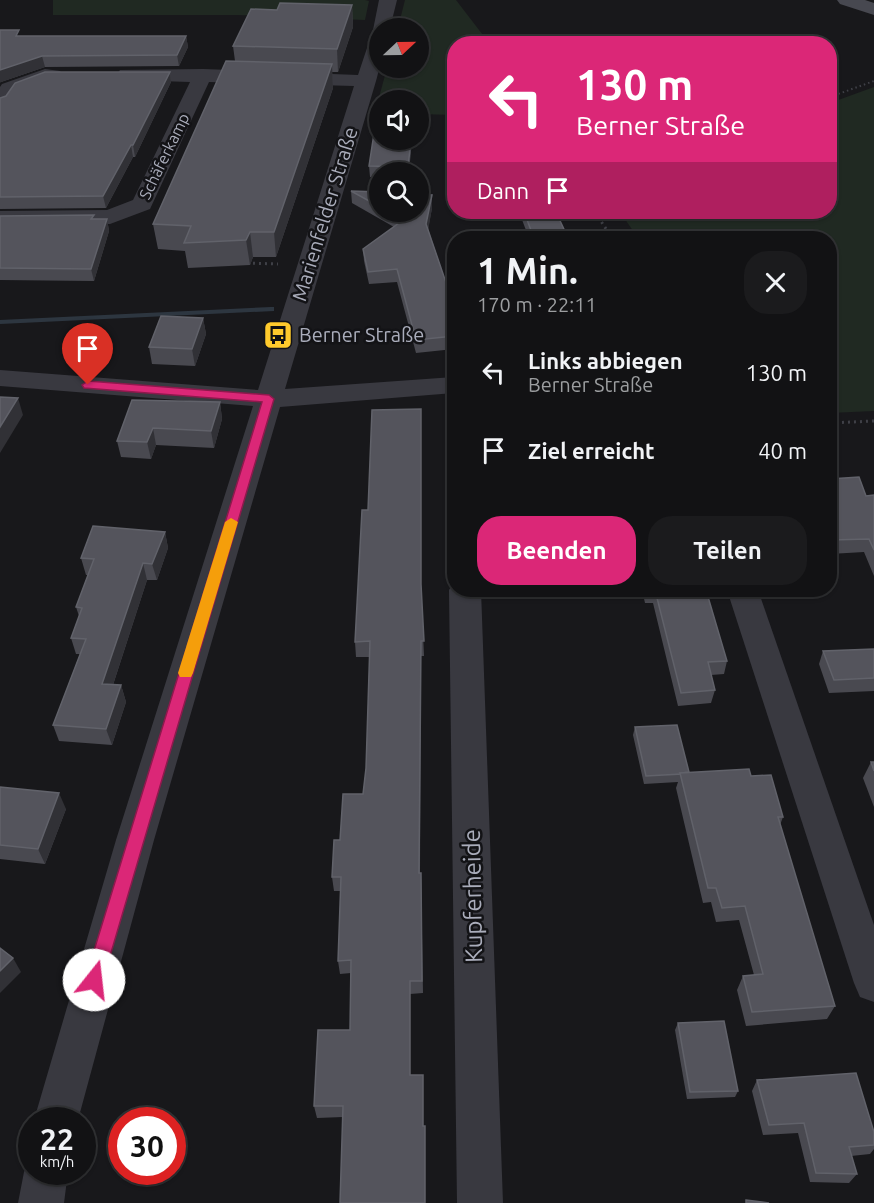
<!DOCTYPE html>
<html lang="de">
<meta charset="utf-8">
<style>
body{margin:0;font-family:Ubuntu,sans-serif;background:#1b1b1d;color:#f1f3f6;height:100vh;display:flex;flex-direction:column;font-size:22px;white-space:nowrap}
*{box-sizing:border-box;margin:0}
p{font-size:20px;color:#9c9ea0}
.icon{flex:none;width:33px;height:33px;fill:none;stroke:currentColor;stroke-width:2;stroke-linecap:round;stroke-linejoin:round}
.map{position:relative;flex:1;overflow:hidden}
.sheet{position:absolute;left:447px;top:231px;width:390px;height:366px;display:flex;flex-direction:column;background:#121214;border-radius:24px;box-shadow:0 2px 4px #0004,0 0 0 2px #313234}
.sheet>*{flex:none}
.top-card{position:absolute;left:447px;top:36px;width:390px;height:183px;border-radius:24px;box-shadow:0 2px 4px #0004,0 0 0 2px #313234;background:#db2777;color:#fff;overflow:hidden}
.needle{width:39px;rotate:68deg}
.controls{position:absolute;left:369px;top:18px;display:grid;gap:12px}
.controls a{display:grid;place-items:center;width:60px;height:60px;border-radius:50%;background:#121214;box-shadow:0 2px 4px #0004,0 0 0 2px #313234;font-size:30px}
.speed{position:absolute;left:18px;top:1107px;display:flex;gap:12px;font-size:30px;font-weight:700;text-align:center}
.speed>*{display:grid;place-content:center;width:78px;height:78px;border-radius:50%;background:#121214;box-shadow:0 2px 4px #0004,0 0 0 2px #313234;line-height:1}
.speed small{font-size:15px;font-weight:400}
.speed .limit{border:9px solid #d22;background:#fff;color:#111}
.pin{position:absolute;display:grid;place-items:center;width:51px;height:51px;color:#fff;margin:-62px -26px;border-radius:50% 50% 50% 0;rotate:-45deg;box-shadow:0 0 6px #0007}
.pin .icon{rotate:45deg}
.me{position:absolute;width:66px;margin:-33px;rotate:16deg;stroke-linejoin:round;filter:drop-shadow(0 0 4px #0008)}
.turn{display:flex;align-items:center;gap:21px;height:126px;padding:0 30px;font-size:27px}
.turn .icon{width:78px;height:78px;stroke-width:2.5}
.turn b{display:block;font-size:42px;line-height:51px}
.then{display:flex;align-items:center;height:57px;padding:0 30px;background:#0003;gap:12px;font-size:22px}
.round{display:grid;place-items:center;flex:none;width:63px;height:63px;border-radius:24px;background:#1b1b1d}
.headline{display:flex;align-items:center;justify-content:space-between;height:102px;padding:0 30px}
h1{font-size:36px;font-weight:700;line-height:45px}
.action{display:flex;gap:12px;margin-top:auto;padding:12px 30px}
.action a{flex:1;height:69px;border-radius:24px;background:#db2777;color:#fff;font-size:24px;font-weight:700;line-height:69px;text-align:center}
.action a+a{background:#1b1b1d;color:#f1f3f6}
ul{padding:0;list-style:none}
li{display:flex;align-items:center;gap:18px;height:78px;padding:0 30px}
li div{flex:1}
li b{display:block;font-size:22px}
li em{font-style:normal}
.map>svg:first-child{display:block}
.green{fill:#202922}
.lines{fill:none;stroke-linecap:round;stroke-linejoin:round}
.stream{fill:#2d3640;fill-rule:evenodd}
.path-far1{stroke:#3f4047;stroke-width:2;stroke-dasharray:1.5 3;stroke-linecap:butt}
.path{stroke:#3f4047;stroke-width:3;stroke-dasharray:2 4;stroke-linecap:butt}
.street{fill:#393940;fill-rule:evenodd}
.secondary{fill:#474850;fill-rule:evenodd}
.wall{fill:#494950}
.shaded-wall{fill:#313136}
.building{fill:#54545c;stroke:#61626a;stroke-width:1.5}
.route{fill:#db2777;stroke:#8e194d;stroke-width:1.5}
.slow{fill:#f59e0b}
.labels{text-anchor:middle;stroke-width:5;stroke-linejoin:round;paint-order:stroke}
.far-street-label{font-size:16px;fill:#aaadbb;stroke:#131316}
.street-label{font-size:20px;fill:#aaadbb;stroke:#131316}
.poi-label{font-size:20px;fill:#aaadbb;stroke:#131316;text-anchor:start}
.near-street-label{font-size:24px;fill:#aaadbb;stroke:#131316}
</style>
<div class="map">
<svg width="874" height="1203" viewBox="0 0 874 1203">
<rect width="100%" height="100%" fill="#18181b"/>
<!-- green -->
<g class="green">
<polygon points="53,0 365,0 369,1 365,20 237,15 53,15"/>
<polygon points="405,0 456,0 489,43 454,44 454,115 419,114 418,100 380,100 379,112 375,112 387,68 418,68 418,28 398,28"/>
<polygon points="874,87 874,411 830,413 830,238 638,238 620,212 830,212 830,103"/>
</g>
<g class="lines">
<!-- stream -->
<polygon class="stream" points="271,307 274,307 274,311 0,324 0,320"/>
<!-- path-far1 -->
<polyline class="path-far1" points="830,97 874,81"/>
<!-- path -->
<g class="path">
<polyline points="595,212 612,238"/>
<polyline points="247,263 278,264"/>
<polyline points="830,423 874,421"/>
</g>
<!-- street -->
<g class="street">
<polygon points="379,0 397,0 390,28 380,28 380,66 376,81 285,389 454,377 454,393 280,407 154,840 78,1120 34,1120 116,840 253,406 0,386 0,370 258,390 354,86 209,82 150,209 110,224 0,225 0,211 107,210 133,200 190,82 127,80 120,78 117,74 120,70 203,69 358,75 373,30"/>
<polygon points="45,69 60,71 63,75 60,79 47,81 16,92 7,106 0,108 0,87 2,84"/>
<polygon points="454,582 454,590 481,590 503,1203 457,1203 449,590"/>
<polygon points="727,590 758,590 874,925 874,1002 860,997 854,983"/>
<polygon points="30,1156 32,1172 68,1172 64,1203 18,1203 24,1172"/>
</g>
<!-- secondary -->
<polygon class="secondary" points="837,0 865,0 874,3 874,15 840,4"/>
</g>
<!-- wall -->
<g class="wall">
<polygon points="352,5 353,27 338,72 332,72 333,88 276,257 253,257 250,265 188,268 185,251 158,249 153,224 235,61 233,46 277,10"/>
<polygon points="20,36 186,36 188,47 179,66 45,67 1,82"/>
<polygon points="170,72 171,82 135,157 133,157 106,208 0,209 0,98"/>
<polygon points="412,140 409,172 380,172 380,178 370,177 369,166"/>
<polygon points="351,191 380,192 380,212 418,212 432,208 428,229 454,306 454,349 416,353 397,282 369,284 364,261 363,249 394,227 352,203"/>
<polygon points="519,212 556,212 568,238 529,238"/>
<polygon points="0,216 107,219 109,231 94,281 0,280"/>
<polygon points="203,318 206,334 195,366 152,364 149,347"/>
<polygon points="220,402 222,419 214,448 156,445 151,459 121,457 117,441"/>
<polygon points="830,479 866,496 874,495 874,576 864,552 830,554"/>
<polygon points="165,532 168,548 157,580 147,580 113,685 121,685 126,702 112,745 59,741 53,725 80,654 76,654 71,638 79,616 76,607 88,575 86,575 81,558"/>
<polygon points="421,588 424,656 421,656 420,873 421,873 423,993 410,994 343,1117 317,1118 314,1106 350,1030 351,973 340,974 338,961 341,891 334,891 332,877 340,840 363,794 366,768 370,657 356,657 355,642"/>
<polygon points="642,590 706,590 727,661 724,674 711,675 715,690 711,703 678,706 653,603 645,603"/>
<polygon points="874,649 874,691 829,693 819,664 823,651"/>
<polygon points="635,727 689,772 751,776 783,817 780,825 835,1006 827,1019 746,1026 737,990 743,976 754,975 739,920 716,922 711,902 703,903 676,788 678,782 644,784 633,735"/>
<polygon points="871,762 874,762 874,807 863,778"/>
<polygon points="0,787 66,809 45,864 0,859"/>
<polygon points="678,1023 738,1091 735,1097 687,1099 675,1030"/>
<polygon points="757,1080 874,1132 874,1149 870,1154 851,1156 857,1174 849,1183 810,1182 798,1133 763,1135 752,1091"/>
</g>
<!-- shaded-wall -->
<g class="shaded-wall">
<polygon points="352,5 353,27 338,72 337,49"/>
<polygon points="186,36 188,47 179,66 177,55"/>
<polygon points="42,56 45,67 1,82 0,83 0,70"/>
<polygon points="332,64 333,88 276,257 274,232"/>
<polygon points="170,72 171,82 135,157 133,145"/>
<polygon points="411,140 412,140 408,172 408,167"/>
<polygon points="131,145 133,157 106,208 103,196"/>
<polygon points="432,195 432,208 427,237 426,224"/>
<polygon points="107,219 109,231 94,281 91,269"/>
<polygon points="250,232 253,257 250,265 246,240"/>
<polygon points="203,318 206,334 195,366 192,349"/>
<polygon points="18,398 23,415 0,453 0,427"/>
<polygon points="220,402 222,419 214,448 211,431"/>
<polygon points="153,428 156,445 151,459 147,442"/>
<polygon points="165,532 168,548 157,580 152,564"/>
<polygon points="143,563 147,580 108,700 102,684"/>
<polygon points="121,685 126,702 112,745 106,729"/>
<polygon points="59,793 66,809 45,864 38,849"/>
<polygon points="13,958 21,972 0,993 0,971"/>
</g>
<!-- building -->
<g class="building">
<polygon points="280,3 352,5 337,49 233,46 251,9 277,10"/>
<polygon points="0,30 19,30 16,36 186,36 177,55 42,56 0,70"/>
<polygon points="226,61 332,64 274,232 250,232 246,240 184,243 191,226 153,224"/>
<polygon points="45,72 170,72 133,145 131,145 103,196 0,197 0,98 6,96 15,83"/>
<polygon points="377,114 380,114 380,140 411,140 408,167 369,166"/>
<polygon points="351,191 380,192 380,207"/>
<polygon points="418,194 432,195 426,224 454,306 454,336 416,340 397,269 368,272 363,249 403,220 388,212 418,212"/>
<polygon points="524,212 556,212 568,238 534,238"/>
<polygon points="94,215 91,219 107,219 91,269 0,268 0,216"/>
<polygon points="161,316 203,318 192,349 149,347"/>
<polygon points="0,397 18,398 0,427"/>
<polygon points="132,400 220,402 211,431 153,428 147,442 117,441"/>
<polygon points="421,409 421,584 424,641 421,641 419,873 421,873 422,981 410,981 410,1075 423,1075 423,1126 425,1126 425,1203 340,1203 343,1106 314,1106 318,1030 350,1030 351,960 338,961 341,877 332,877 334,840 340,840 343,794 363,794 366,768 370,641 355,642 362,510 368,510 372,410"/>
<polygon points="859,477 866,496 874,495 874,550 869,539 830,540 830,479"/>
<polygon points="93,526 165,532 152,564 143,563 102,684 121,685 106,729 53,725 86,639 71,638 82,608 76,607 94,559 81,558"/>
<polygon points="655,590 706,590 727,661 708,662 715,690 681,693"/>
<polygon points="874,649 874,678 834,680 823,651"/>
<polygon points="677,725 689,772 680,773 681,774 646,776 635,727"/>
<polygon points="871,762 874,762 874,771"/>
<polygon points="749,769 751,776 771,775 783,817 778,817 835,1006 752,1012 743,976 763,974 745,906 722,908 716,888 708,888 680,773"/>
<polygon points="0,787 59,793 38,849 0,845"/>
<polygon points="0,948 13,958 0,971"/>
<polygon points="724,1021 738,1091 690,1092 678,1023"/>
<polygon points="856,1073 874,1132 874,1145 849,1147 857,1174 816,1173 804,1123 769,1125 757,1080"/>
<polygon points="746,1200 769,1203 746,1203"/>
</g>
<!-- route -->
<polygon class="route" points="88,381 269,395 274,399 103,980 100,986 94,988 88,986 85,980 262,402 84,388 82,385"/>
<!-- slow -->
<polygon class="slow" points="231,518 238,522 193,673 191,677 180,677 178,673 225,522"/>
<!-- icons -->
<defs>
<g id="bus-square" transform="scale(1.5)"><rect x="-9" y="-9" width="18" height="18" rx="4" fill="#ffca2c" stroke="#131316"/><path d="M-5-6H5V4H4V6H2V4H-2V6H-4V4H-5ZM-3.5-4V0h7V-4ZM-3.5 1.2v1.5H-2V1.2ZM2 1.2v1.5H3.5V1.2Z" fill="#111"/></g>
</defs>
<g fill-rule="evenodd">
<use href="#bus-square" x="278" y="335"/>
</g>
<g class="labels">
<!-- far-street labels -->
<g class="far-street-label">
<text transform="translate(164 156) rotate(-64)" y="6">Schäferkamp</text>
</g>
<!-- street labels -->
<g class="street-label">
<text transform="translate(325 214) rotate(-73)" y="7">Marienfelder Straße</text>
</g>
<!-- poi labels -->
<g class="poi-label">
<text x="299" y="342">Berner Straße</text>
</g>
<!-- near-street labels -->
<g class="near-street-label">
<text transform="translate(473 896) rotate(-91)" y="8">Kupferheide</text>
</g>
</g>
</svg>
<div class="controls">
<a><svg class="needle" viewBox="-14 -14 28 28"><path d="M0-13l5 13h-10z" fill="#e53935"/><path d="M0 13l5-13h-10z" fill="#9c9ea0"/></svg></a>
<a><svg class="icon" aria-label="sound" viewBox="0 0 24 24"><path d="M4 9h4l5-4v14l-5-4H4zM17 9q2 3 0 6"/></svg></a>
<a><svg class="icon" aria-label="search" viewBox="0 0 24 24"><circle cx="10" cy="10" r="6"/><path d="M15 15l6 6"/></svg></a>
</div>
<div class="speed"><div>22<small>km/h</small></div><div class="limit">30</div></div>
<div class="pin" style="left:88px;top:385px;background:#d93025"><svg class="icon" aria-label="arrive" viewBox="0 0 24 24"><path d="M6 21V4h12l-3 4 3 4H6"/></svg></div>
<svg class="me" style="left:94px;top:980px" viewBox="-20 -20 40 40"><circle r="19" fill="#fff"/><path d="M0-13L10 11 0 6-10 11z" fill="#db2777"/></svg>
<div class="top-card">
<div class="turn"><svg class="icon" aria-label="left" viewBox="0 0 24 24"><path d="M17 20v-9H6M10 6l-5 5 5 5"/></svg><div><b>130 m</b>Berner Straße</div></div>
<div class="then">Dann<svg class="icon" aria-label="arrive" viewBox="0 0 24 24"><path d="M6 21V4h12l-3 4 3 4H6"/></svg></div>
</div>
<section class="sheet">
<div class="headline"><div><h1>1 Min.</h1><p>170 m · 22:11</p></div><a class="round"><svg class="icon" aria-label="close" viewBox="0 0 24 24"><path d="M6 6l12 12M18 6L6 18"/></svg></a></div>
<ul>
<li><svg class="icon" aria-label="left" viewBox="0 0 24 24"><path d="M17 20v-9H6M10 6l-5 5 5 5"/></svg><div><b>Links abbiegen</b><p>Berner Straße</p></div><em>130 m</em></li>
<li><svg class="icon" aria-label="arrive" viewBox="0 0 24 24"><path d="M6 21V4h12l-3 4 3 4H6"/></svg><div><b>Ziel erreicht</b></div><em>40 m</em></li>
</ul>
<div class="action"><a>Beenden</a><a>Teilen</a></div>
</section>
</div>
